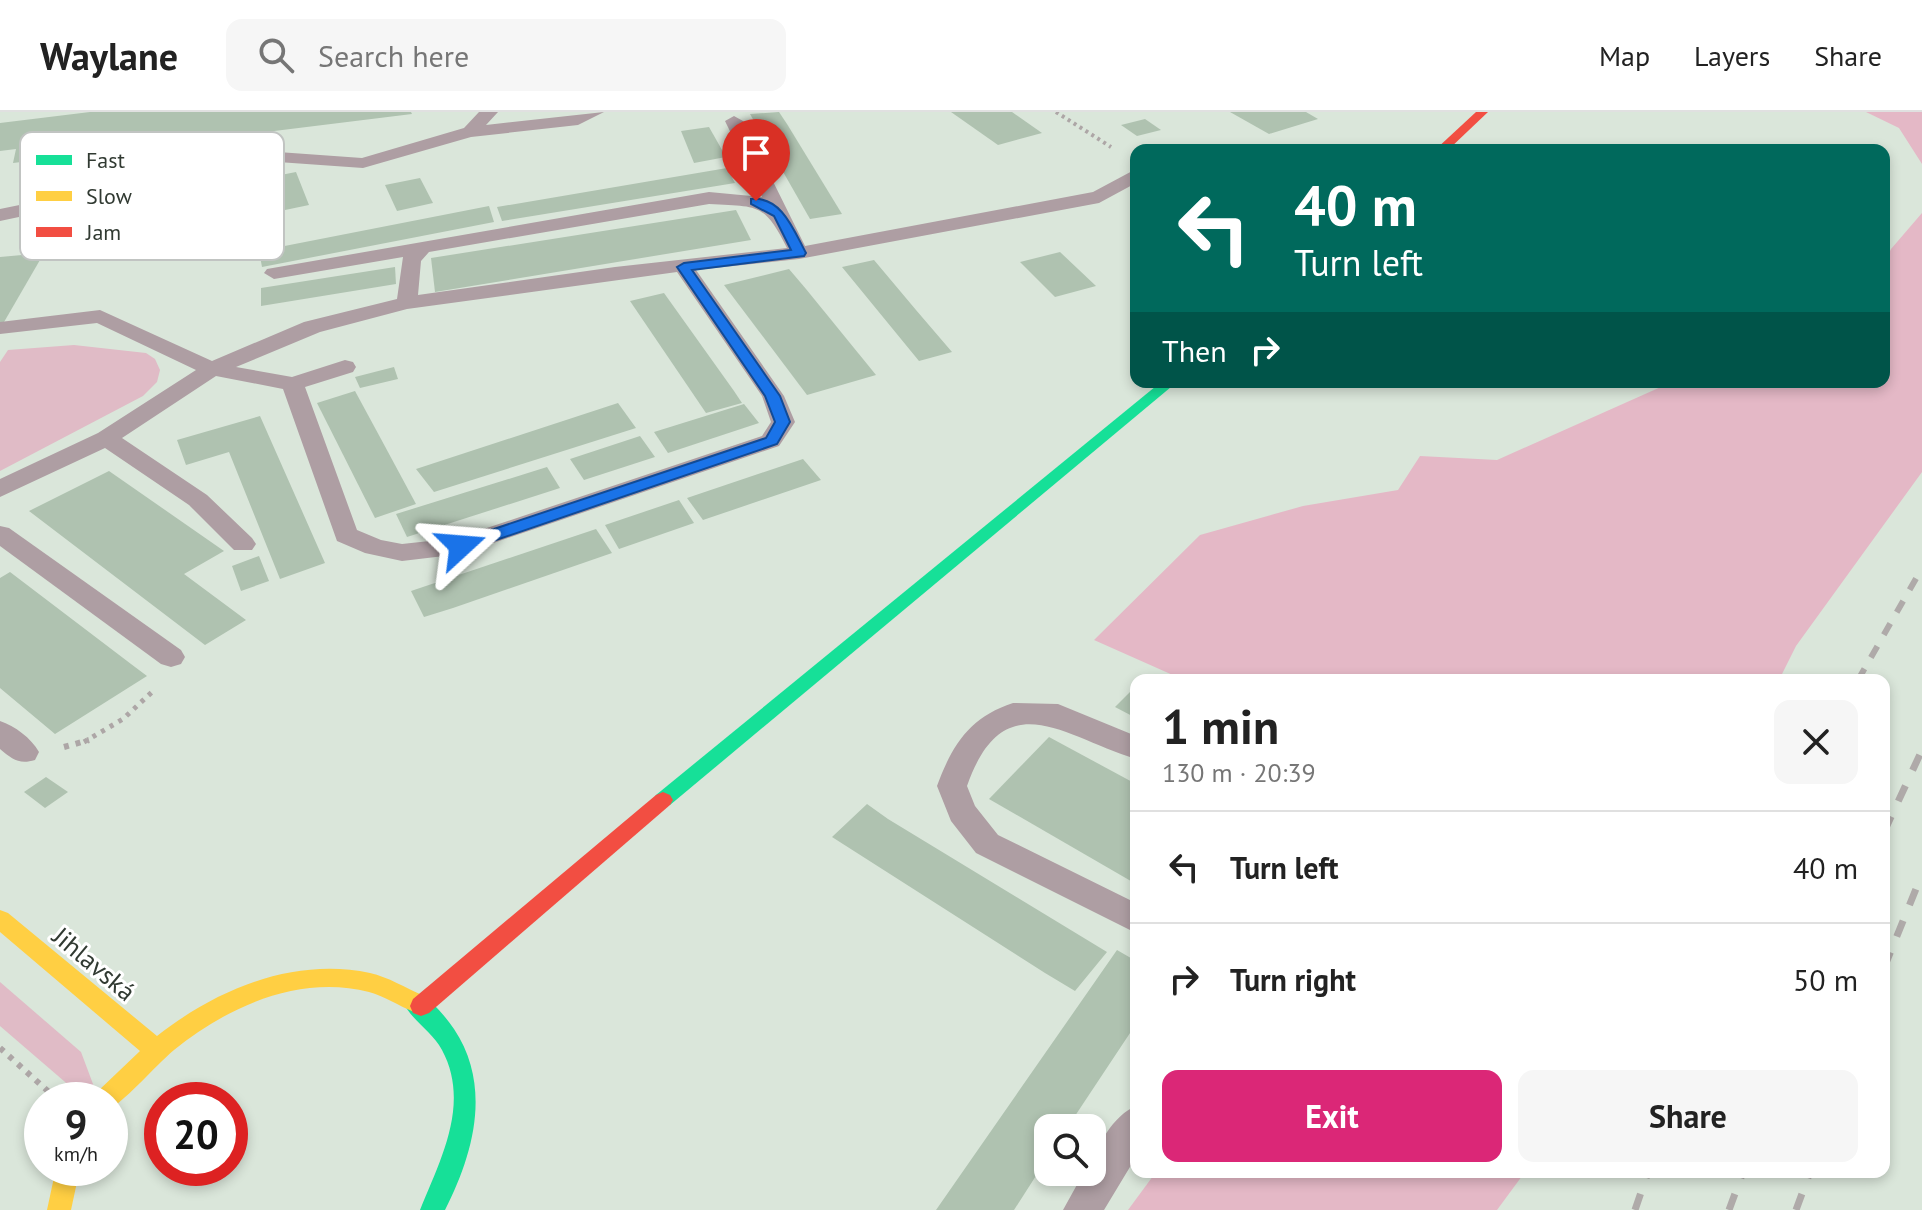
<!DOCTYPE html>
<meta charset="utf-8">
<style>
body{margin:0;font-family:"PT Sans",sans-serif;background:#f6f6f6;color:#222;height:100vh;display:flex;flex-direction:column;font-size:30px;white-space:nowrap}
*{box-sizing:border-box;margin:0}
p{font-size:26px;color:#767676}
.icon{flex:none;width:44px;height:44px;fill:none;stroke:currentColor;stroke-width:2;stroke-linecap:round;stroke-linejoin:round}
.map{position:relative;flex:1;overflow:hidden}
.sheet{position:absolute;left:1130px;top:562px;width:760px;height:504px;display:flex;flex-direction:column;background:#fff;border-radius:16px;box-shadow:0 4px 12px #0003}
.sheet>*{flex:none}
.top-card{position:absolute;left:1130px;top:32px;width:760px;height:244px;border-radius:16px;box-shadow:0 4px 12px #0003;background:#00695c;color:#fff;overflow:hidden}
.fabs{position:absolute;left:1034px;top:1002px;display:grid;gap:16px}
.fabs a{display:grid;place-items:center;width:72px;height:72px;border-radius:16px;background:#fff;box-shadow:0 4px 12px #0003;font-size:40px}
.speed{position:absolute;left:24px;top:970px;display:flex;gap:16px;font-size:40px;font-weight:700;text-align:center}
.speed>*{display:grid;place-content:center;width:104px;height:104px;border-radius:50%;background:#fff;box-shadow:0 4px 12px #0003;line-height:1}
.speed small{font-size:20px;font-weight:400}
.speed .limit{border:12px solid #d22;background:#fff;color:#111}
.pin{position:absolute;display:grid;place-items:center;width:68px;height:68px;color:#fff;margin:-82px -34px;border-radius:50% 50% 50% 0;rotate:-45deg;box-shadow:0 0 8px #0007}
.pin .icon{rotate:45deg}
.me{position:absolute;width:88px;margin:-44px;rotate:71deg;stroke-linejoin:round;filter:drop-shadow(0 0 6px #0008)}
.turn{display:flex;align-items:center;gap:28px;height:168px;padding:0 32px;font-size:36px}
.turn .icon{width:104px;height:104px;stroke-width:2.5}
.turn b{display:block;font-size:56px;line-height:68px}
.then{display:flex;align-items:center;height:76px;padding:0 32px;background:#0003;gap:16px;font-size:30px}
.round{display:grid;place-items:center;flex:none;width:84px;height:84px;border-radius:16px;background:#f6f6f6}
.head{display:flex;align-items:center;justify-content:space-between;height:136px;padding:0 32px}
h1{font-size:48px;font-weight:600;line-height:60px}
.primary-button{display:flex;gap:16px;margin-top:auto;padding:16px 32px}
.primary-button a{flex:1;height:92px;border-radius:16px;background:#db2777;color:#fff;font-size:32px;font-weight:600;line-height:92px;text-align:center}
.primary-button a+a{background:#f6f6f6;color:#222}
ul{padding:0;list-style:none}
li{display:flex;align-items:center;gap:24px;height:112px;padding:0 32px;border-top:2px solid #e0e0e0}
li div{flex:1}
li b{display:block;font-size:30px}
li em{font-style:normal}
header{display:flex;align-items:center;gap:48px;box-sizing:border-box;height:112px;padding:0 40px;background:#fff;border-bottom:2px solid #e0e0e0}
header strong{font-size:38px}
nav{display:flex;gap:44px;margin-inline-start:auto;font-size:28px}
.search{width:560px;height:72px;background:#f6f6f6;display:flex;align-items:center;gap:20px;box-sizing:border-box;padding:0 28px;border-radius:16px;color:#767676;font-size:30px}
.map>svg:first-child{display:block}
.green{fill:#e0bbc6}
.forest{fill:#e4b8c6}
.building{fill:#afc2b0}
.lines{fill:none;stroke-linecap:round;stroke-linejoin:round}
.path-far2{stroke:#ada6a6;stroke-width:4;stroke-dasharray:3 4;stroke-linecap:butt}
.path-far1{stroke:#ada6a6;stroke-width:5;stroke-dasharray:4 6;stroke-linecap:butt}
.path{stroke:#ada6a6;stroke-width:6;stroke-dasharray:5 7;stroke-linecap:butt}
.lane{fill:#ae9ea3;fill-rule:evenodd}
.fast{fill:#16e098;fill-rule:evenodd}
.slow{fill:#ffcf43;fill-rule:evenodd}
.jam{fill:#f24e42;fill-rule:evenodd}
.rail-far1{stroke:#afaaa9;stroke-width:6;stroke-dasharray:13 13;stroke-linecap:butt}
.rail{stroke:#afaaa9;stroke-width:7;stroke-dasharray:17 17;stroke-linecap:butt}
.route{fill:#1a73e8;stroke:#114b97;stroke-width:2}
.labels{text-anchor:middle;stroke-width:6;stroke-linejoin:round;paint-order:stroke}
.near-street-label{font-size:26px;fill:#313a32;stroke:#fff}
.key{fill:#fff;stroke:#c1c4c2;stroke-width:2}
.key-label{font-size:22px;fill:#313a32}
</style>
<header>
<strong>Waylane</strong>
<div class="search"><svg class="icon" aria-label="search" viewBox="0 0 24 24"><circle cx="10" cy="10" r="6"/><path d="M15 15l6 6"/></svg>Search here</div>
<nav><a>Map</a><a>Layers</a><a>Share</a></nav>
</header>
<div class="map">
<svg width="1922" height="1098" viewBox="0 0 1922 1098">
<rect width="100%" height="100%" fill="#dae6da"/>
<!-- green -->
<g class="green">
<polygon points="74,233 146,241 155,247 160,258 157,270 143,284 0,359 0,250 8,238"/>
<polygon points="0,870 81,940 99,988 86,988 0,914"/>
</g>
<!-- forest -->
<g class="forest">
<polygon points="1866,0 1922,0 1922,52 1899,16"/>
<polygon points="1922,101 1922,360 1796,534 1779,568 1184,568 1094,528 1200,423 1303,394 1398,378 1420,344 1497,348 1672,270 1884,270 1884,151 1891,137"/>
<polygon points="1156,1060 1525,1060 1497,1098 1128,1098"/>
</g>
<!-- building -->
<g class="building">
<polygon points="90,0 411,0 412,2 13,51 16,37 0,39 0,11"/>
<polygon points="779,0 787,12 842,102 810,107 750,2"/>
<polygon points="951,0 1012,0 1042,21 998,33"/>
<polygon points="1230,0 1306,0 1318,7 1269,22"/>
<polygon points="1145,7 1161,18 1137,24 1121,13"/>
<polygon points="709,15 726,45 694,51 681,19"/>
<polygon points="727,56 735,71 502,109 497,95"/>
<polygon points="296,60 309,93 94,138 89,101"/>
<polygon points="420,66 433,91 397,99 385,73"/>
<polygon points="489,94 494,110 262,155 259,139"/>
<polygon points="736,98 751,128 435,180 431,146"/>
<polygon points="1060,140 1096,174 1055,185 1020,150"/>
<polygon points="44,141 0,217 0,145"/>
<polygon points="874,148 916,198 952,240 919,249 842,155"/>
<polygon points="395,155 396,172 261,194 261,176"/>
<polygon points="789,157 806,177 876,263 807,283 724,173"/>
<polygon points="664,181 734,279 742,291 706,301 630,189"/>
<polygon points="394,255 398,267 360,276 355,265"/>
<polygon points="355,279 381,327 416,392 375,406 317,291"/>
<polygon points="618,291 636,316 434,380 416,357"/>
<polygon points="744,292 759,311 668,341 654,320"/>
<polygon points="260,304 325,451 280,467 229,340 186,353 177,328"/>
<polygon points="640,324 655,345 584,368 570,347"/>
<polygon points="803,347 821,368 703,408 687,386"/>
<polygon points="547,355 560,376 407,425 396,402"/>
<polygon points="109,359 224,439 184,462 246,508 205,533 29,399"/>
<polygon points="679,388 694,411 619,437 605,413"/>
<polygon points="596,417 612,441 453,496 424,505 411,479"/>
<polygon points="259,444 269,469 241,479 232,454"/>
<polygon points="10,460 131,552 147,564 55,622 0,576 0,466"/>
<polygon points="1136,574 1136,606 1115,595"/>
<polygon points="1049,625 1136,672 1136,772 989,687"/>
<polygon points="46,665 68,680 45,696 24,680"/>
<polygon points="867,692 888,707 1107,840 1075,879 1045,861 832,725"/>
<polygon points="1117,838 1136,849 1136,912 1067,1016 1048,1016 1048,1045 1014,1098 936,1098"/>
</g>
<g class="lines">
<!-- path-far2 -->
<polyline class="path-far2" points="1056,0 1111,35"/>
<!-- path-far1 -->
<polyline class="path-far1" points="84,630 123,607 152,580"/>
<!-- path -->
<g class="path">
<polyline points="64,635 89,628"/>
<polyline points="0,936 50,981"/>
</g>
<!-- lane -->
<g class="lane">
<polygon points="479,0 498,0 486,13 604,0 578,13 471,25 363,56 278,50 0,109 0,97 278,40 362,46 464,16"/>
<path d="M734,4L743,9L805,134L1093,80L1136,57V71L1099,91L799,147L696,158L784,284L795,310L779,334L461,442L402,449L365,441L337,429L283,277L216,264L122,326L207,383L252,426L256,432L252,438H234L189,393L105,336L0,385V367L98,321L196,258L97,211L0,222V210L100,198L212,249L304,210L397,187L403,145L274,167L264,161L267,157L709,80L762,85L725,9ZM709,92C758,95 764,90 787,136L615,155L418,183L421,149L429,140ZM677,160L762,284L771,310L762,324L457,426L402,432L381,428L357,418L305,275L353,260L356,255L353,250L345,248L292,265L236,255L320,220L407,197Z"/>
<polygon points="0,414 9,416 181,538 185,545 181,552 171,555 161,552 0,434"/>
<path d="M1013,591L1058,592L1136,624V647C1064,625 1004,569 967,674L975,694L998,723L1136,791V821L976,741L951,709L937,674C952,633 970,605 1013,591Z"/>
<path d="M0,609C15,614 31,626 39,640L35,648C19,653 12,647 0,637Z"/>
<path d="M1136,994V1045L1104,1098H1063L1084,1060H1092C1092,1037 1115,1002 1136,994Z"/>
</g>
<!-- fast -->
<g class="fast">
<polygon points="1161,270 1177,270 670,693 656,693 653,688 656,683"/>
<path d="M414,880C431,886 444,903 454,917C492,974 474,1041 445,1098H420C440,1048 471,992 442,938C432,919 411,908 403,890L406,883Z"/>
</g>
<!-- slow -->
<g class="slow">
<path d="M0,798L8,801L157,924C217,877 294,845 370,861C388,865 406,876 422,883L425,890L422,897L414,900C399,894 384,884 369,880C299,862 227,895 174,938C154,955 129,985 110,997V988H93L97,980L140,939L0,820Z"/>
<polygon points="56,1056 80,1056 71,1098 47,1098"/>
</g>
<!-- jam -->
<g class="jam">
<polygon points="1476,0 1488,0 1448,38 1435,38"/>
<polygon points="663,680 670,683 673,688 670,693 429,901 421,904 413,901 410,894 413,887 656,683"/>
</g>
<!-- rail-far1 -->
<polyline class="rail-far1" points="1858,568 1922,456"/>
<!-- rail -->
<g class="rail">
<polyline points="1884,720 1922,638"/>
<polyline points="1884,856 1922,762"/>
<polyline points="1635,1098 1648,1060"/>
<polyline points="1729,1098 1743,1060"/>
<polyline points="1796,1098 1810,1060"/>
</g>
</g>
<!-- route -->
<path class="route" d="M751,87C782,84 794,119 806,141L804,144L692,158L780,284L790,310L777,332L467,438H455V430L766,326L775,310L765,284L677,155L684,151L791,138L774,104L751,92Z"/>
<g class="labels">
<!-- near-street labels -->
<g class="near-street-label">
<text transform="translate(94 852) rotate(40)" y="9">Jihlavská</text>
</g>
</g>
<!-- legend -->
<rect x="20" y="20" width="264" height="128" rx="12" class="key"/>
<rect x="36" y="43" width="36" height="10" fill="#16e098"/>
<rect x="36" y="79" width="36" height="10" fill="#ffcf43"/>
<rect x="36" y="115" width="36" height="10" fill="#f24e42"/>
<g class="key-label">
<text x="86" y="56">Fast</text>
<text x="86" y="92">Slow</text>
<text x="86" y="128">Jam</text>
</g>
</svg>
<div class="fabs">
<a><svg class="icon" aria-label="search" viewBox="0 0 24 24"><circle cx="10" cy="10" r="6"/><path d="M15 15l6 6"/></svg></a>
</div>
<div class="speed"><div>9<small>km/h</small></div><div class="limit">20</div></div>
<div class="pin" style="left:756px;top:89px;background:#d93025"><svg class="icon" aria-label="arrive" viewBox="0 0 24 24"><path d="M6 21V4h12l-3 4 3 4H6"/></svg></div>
<svg class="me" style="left:461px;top:434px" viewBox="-20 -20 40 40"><path d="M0-17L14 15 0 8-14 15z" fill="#1a73e8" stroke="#fff" stroke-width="4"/></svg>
<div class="top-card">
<div class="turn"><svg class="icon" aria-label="left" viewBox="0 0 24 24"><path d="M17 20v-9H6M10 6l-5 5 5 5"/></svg><div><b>40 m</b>Turn left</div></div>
<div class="then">Then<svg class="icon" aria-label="right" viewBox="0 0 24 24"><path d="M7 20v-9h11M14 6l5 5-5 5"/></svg></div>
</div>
<section class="sheet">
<div class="head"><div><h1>1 min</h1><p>130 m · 20:39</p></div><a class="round"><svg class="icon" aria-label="close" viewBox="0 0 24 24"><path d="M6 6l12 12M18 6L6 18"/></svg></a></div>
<ul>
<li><svg class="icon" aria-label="left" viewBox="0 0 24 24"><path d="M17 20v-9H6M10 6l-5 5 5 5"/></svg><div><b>Turn left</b></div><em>40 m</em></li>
<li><svg class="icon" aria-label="right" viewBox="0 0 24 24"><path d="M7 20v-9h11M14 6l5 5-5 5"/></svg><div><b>Turn right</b></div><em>50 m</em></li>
</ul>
<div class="primary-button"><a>Exit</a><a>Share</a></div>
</section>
</div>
